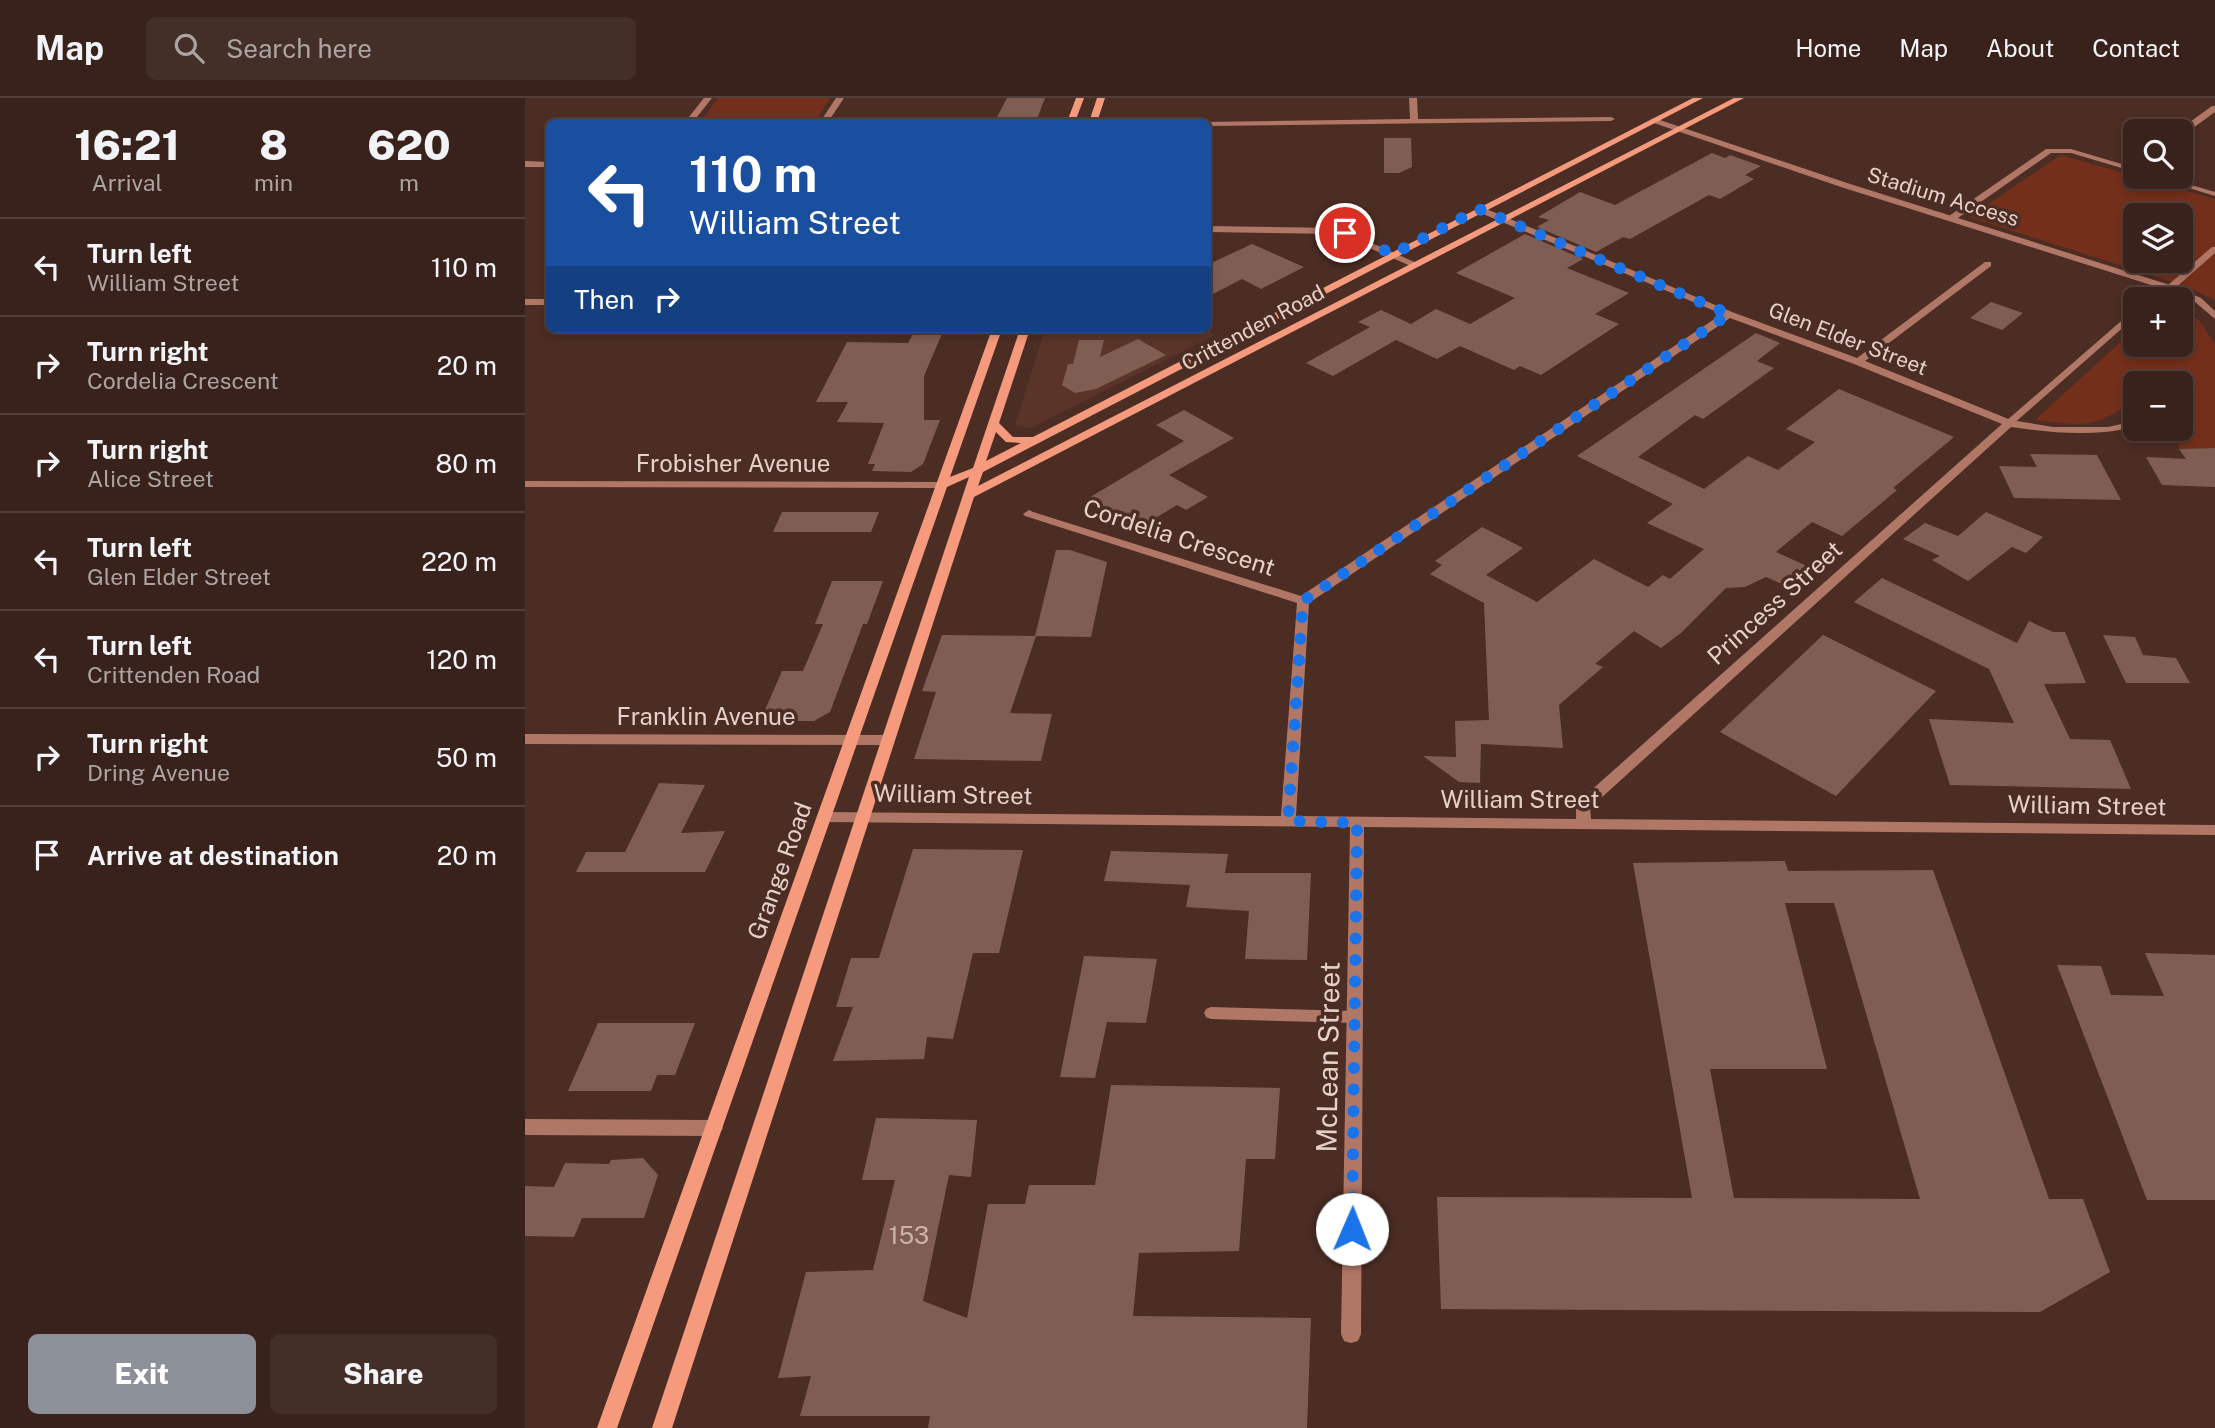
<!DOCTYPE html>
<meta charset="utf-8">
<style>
body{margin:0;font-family:"Public Sans",sans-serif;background:#442f28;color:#f1f3f6;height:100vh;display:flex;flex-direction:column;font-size:26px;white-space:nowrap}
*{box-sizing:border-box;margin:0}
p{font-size:23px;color:#aba4a3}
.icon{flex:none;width:38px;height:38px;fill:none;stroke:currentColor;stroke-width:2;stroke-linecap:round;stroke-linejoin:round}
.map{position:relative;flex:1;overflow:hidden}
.details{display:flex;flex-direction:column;background:#39221b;width:525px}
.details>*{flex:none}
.guide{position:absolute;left:21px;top:21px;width:665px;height:214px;border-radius:10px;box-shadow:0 4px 10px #0003,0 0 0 2px #533f3a;background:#1a4fa0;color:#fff;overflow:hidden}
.buttons{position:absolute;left:1598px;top:21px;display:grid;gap:14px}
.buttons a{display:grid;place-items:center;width:70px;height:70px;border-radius:10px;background:#39221b;box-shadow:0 4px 10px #0003,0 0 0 2px #533f3a;font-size:35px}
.pin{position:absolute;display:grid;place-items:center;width:60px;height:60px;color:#fff;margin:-30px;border:4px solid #fff;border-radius:50%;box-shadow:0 2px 7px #0007}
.me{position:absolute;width:77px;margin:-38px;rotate:1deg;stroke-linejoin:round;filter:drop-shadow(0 0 5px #0008)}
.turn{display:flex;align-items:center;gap:24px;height:147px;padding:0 28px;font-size:32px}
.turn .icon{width:91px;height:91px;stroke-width:2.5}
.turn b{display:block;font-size:49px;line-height:60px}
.then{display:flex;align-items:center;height:66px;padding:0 28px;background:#0003;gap:14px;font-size:26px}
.eta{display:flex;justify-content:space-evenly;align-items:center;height:119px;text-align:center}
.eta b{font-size:42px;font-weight:800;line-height:49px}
.action{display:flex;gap:14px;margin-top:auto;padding:14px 28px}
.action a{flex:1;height:80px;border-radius:10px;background:#8c9099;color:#fff;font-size:28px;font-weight:800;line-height:80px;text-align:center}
.action a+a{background:#442f28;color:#f1f3f6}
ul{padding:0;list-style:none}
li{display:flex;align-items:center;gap:21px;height:98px;padding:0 28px;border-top:2px solid #533f3a}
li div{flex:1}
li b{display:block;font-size:26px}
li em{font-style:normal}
header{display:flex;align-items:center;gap:42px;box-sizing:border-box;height:98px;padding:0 35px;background:#39221b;border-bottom:2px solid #533f3a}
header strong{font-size:33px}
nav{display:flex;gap:38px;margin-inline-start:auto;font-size:24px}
.search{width:490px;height:63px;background:#442f28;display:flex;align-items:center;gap:18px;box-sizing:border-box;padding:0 24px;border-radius:10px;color:#aba4a3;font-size:26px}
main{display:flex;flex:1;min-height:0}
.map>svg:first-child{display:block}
.built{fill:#5a3429}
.green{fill:#742f1b;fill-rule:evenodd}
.building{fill:#805d53;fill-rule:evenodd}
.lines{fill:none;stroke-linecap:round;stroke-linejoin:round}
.service{fill:#b17766;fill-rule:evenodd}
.minor{fill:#b17766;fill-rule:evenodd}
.secondary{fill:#f69a7e;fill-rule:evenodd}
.route{stroke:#1a73e8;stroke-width:12;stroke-dasharray:0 21.6}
.labels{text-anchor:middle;stroke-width:7;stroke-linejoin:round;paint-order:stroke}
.far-street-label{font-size:21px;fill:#e5d1cb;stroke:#4c2d24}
.street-label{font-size:24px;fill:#e5d1cb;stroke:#4c2d24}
.near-number-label{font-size:24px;fill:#ccb4ad}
.near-street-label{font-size:28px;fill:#e5d1cb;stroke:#4c2d24}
</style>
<header>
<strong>Map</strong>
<div class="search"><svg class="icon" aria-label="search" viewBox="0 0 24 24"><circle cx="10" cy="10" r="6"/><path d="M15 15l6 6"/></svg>Search here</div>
<nav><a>Home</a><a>Map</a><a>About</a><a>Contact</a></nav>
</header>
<main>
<section class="details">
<div class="eta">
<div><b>16:21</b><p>Arrival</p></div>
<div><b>8</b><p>min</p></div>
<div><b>620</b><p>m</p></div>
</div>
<ul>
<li><svg class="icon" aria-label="left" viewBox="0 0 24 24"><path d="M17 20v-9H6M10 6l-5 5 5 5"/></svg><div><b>Turn left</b><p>William Street</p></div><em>110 m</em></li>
<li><svg class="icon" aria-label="right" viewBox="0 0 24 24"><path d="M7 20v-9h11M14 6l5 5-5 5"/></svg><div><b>Turn right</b><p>Cordelia Crescent</p></div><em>20 m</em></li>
<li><svg class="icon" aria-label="right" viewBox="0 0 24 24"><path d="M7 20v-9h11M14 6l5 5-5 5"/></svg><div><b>Turn right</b><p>Alice Street</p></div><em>80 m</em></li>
<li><svg class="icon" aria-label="left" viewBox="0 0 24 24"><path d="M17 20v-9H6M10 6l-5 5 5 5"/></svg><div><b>Turn left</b><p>Glen Elder Street</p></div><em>220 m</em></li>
<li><svg class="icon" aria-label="left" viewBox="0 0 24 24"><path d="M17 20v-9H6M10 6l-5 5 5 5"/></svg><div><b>Turn left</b><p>Crittenden Road</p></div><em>120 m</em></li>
<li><svg class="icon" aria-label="right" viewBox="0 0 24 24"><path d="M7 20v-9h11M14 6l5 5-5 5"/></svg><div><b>Turn right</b><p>Dring Avenue</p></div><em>50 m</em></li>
<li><svg class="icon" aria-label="arrive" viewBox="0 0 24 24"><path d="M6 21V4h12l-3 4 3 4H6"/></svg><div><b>Arrive at destination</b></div><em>20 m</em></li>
</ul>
<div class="action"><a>Exit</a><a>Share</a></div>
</section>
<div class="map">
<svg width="1690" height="1330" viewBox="0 0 1690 1330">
<rect width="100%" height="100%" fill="#4c2d24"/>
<!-- built -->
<polygon class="built" points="520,231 679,231 690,237 506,330 490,327"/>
<!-- green -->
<g class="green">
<polygon points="193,0 305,0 290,24 175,24"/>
<path d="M1536,57L1690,101V202L1663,189L1444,119ZM1610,117H1656V163H1610Z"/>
<path d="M1656,214L1673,221L1690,246V350L1654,351L1651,331H1656V285H1610V310C1590,310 1589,318 1573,323C1554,329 1530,324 1510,322L1610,231V247H1656Z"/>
</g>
<!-- building -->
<g class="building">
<polygon points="482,0 520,0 512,21 471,21"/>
<polygon points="859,40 886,40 887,69 874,75 859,75"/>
<polygon points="1187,55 1200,60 1205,57 1236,68 1220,77 1229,81 1195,101 1184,97 1105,141 1098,139 1071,154 1012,129 1024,122 1013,119 1055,94 1090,107"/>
<polygon points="1000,136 1058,161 1042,170 1104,195 1070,216 1094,226 1016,277 995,268 989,272 935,248 912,261 871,242 808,278 781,265 845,229 833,224 856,212 886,226 911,211 945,226 990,200 931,175"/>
<polygon points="727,146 779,169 736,191 717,181 682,199 682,167"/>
<polygon points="1466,204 1498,215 1477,232 1445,220"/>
<polygon points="391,231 419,231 399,278 399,322 415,322 398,366 386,374 347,373 350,366 343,366 359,325 312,324 323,304 291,304 322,244 383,245"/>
<polygon points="1231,235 1255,245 1232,263 1249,270 1178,321 1170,317 1113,359 1179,391 1223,358 1253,372 1290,344 1261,331 1314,291 1429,339 1368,390 1372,392 1317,438 1287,424 1251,454 1282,468 1259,487 1241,479 1220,489 1201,490 1156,535 1136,550 1109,533 1070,566 1078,569 1034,607 1038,650 956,646 955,685 934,684 898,658 931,659 930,623 964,622 959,505 905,476 917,467 910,463 957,429 998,450 961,477 1012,504 1069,461 1123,489 1138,477 1145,481 1179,451 1122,425 1148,406 1052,358"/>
<polygon points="613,241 641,257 571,291 550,295 537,287 543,266 548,266 554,242 579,242 575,259"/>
<polygon points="659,312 709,340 644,377 683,399 661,412 652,407 619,427 600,417 594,420 562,401 659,343 631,327"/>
<polygon points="1690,350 1690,389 1637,387 1621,359 1661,361 1654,351"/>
<polygon points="1505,356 1572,357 1596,402 1489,400 1474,368 1512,369"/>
<polygon points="257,414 354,414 346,434 248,434"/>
<polygon points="1461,414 1518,439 1501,455 1487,449 1443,483 1407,462 1415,458 1378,441 1400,425 1433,438"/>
<polygon points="531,452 545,452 582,464 566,539 511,538 485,615 527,616 516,663 389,661 411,594 397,593 417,537 510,538"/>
<polygon points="1357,480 1492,545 1504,523 1528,534 1540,534 1561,585 1519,586 1545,641 1585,642 1606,691 1425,687 1404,621 1489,625 1464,571 1329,504"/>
<polygon points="307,483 358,483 342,526 338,526 305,614 289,623 249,623 254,613 240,612 257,573 278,573 298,526 290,526"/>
<polygon points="1298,537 1411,593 1311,698 1195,634"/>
<polygon points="1578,537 1610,539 1618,557 1651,560 1665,585 1601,585"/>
<polygon points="134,685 180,687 156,735 200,733 180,774 51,774 61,754 100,754"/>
<polygon points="388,751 498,752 474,855 448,855 428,941 402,939 399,961 308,963 328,909 311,909 326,860 354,860"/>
<polygon points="586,753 703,756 700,775 786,775 782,862 720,861 724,813 661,809 665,787 579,783"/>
<path d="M1260,763L1263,773L1408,772L1524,1101H1558L1585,1174L1515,1214L916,1211L912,1099L1167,1100L1108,765ZM1260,805H1309L1395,1101L1209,1100L1185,971H1302Z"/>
<polygon points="1620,855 1690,857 1690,1102 1622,1102 1532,867 1576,868 1586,897 1639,898"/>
<polygon points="559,858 632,861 621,925 582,924 570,980 535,979"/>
<polygon points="73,925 170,925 150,977 132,977 126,993 43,993"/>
<polygon points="586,987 755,990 750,1061 721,1061 714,1153 614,1155 608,1218 786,1220 782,1330 403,1330 405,1318 275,1318 286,1278 253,1280 281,1174 348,1172 370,1082 337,1082 351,1020 452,1022 446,1079 424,1077 398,1203 442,1220 463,1106 500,1106 504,1087 570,1087"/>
<polygon points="118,1060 133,1077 119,1120 57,1120 49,1139 0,1138 0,1088 29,1089 40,1065 84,1066 86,1062"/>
</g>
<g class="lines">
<!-- service -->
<g class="service">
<polygon points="1521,51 1546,51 1610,70 1610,74 1546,55 1526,55 1430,122 1424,122 1424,118"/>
<polygon points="1628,79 1639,79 1690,94 1690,98"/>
<polygon points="1687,149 1690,149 1690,155 1648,192 1642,192 1642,188"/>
<polygon points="1626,197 1629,198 1629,201 1621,201"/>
<polygon points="1610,211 1610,219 1487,327 1481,327 1481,323"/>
<polygon points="686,909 830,913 835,915 837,919 835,923 830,925 686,921 681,919 679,915 681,911"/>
</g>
<!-- minor -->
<g class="minor">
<polygon points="179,0 187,0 168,24 160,24"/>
<polygon points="311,0 319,0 303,24 295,24"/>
<polygon points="884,0 892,0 893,21 1086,19 1090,21 1086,23 682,28 682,24 679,24 885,21"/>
<polygon points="1687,8 1690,8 1690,14 1664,33 1658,33 1658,29"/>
<polygon points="1129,20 1322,85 1648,188 1676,200 1690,213 1690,221 1670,204 1642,192 1316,89 1126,24 1125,22"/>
<polygon points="0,63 24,64 24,69 0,69"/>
<path d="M954,108L1207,214L1332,260L1460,164H1466V168L1340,263L1486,322L1528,329H1583L1610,323V329C1568,339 1528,335 1486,329L1065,710L1066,721L1690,727V737L839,729L836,1236L833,1243L826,1245L819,1243L816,1236L825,729L300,724L295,723L293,719L295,715L300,714L756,718L772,505L500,418L498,416L504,412L508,414L776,498L1197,216L951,113V109ZM1205,220L1329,266L1477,326L1053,704L1051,708V721L771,718L784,505Z"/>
<polygon points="682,128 813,130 896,167 888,169 812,136 682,134"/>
<rect x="0" y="201" width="24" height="6"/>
<polygon points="0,383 416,384 422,387 416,390 0,389"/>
<polygon points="0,636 362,637 369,642 362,647 0,646"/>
<polygon points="0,1021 189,1022 195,1025 198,1030 195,1035 189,1038 0,1037"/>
</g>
<!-- secondary -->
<g class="secondary">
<polygon points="551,0 559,0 550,24 542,24"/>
<polygon points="572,0 580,0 572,24 564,24"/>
<path d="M1168,0H1178L458,374L453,388L1209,0H1219L449,399L147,1330H127L444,379L422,389L92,1330H72L467,231H477L425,379L448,370L495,231H505L474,325L488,339H508ZM471,334L481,344L496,345L461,363Z"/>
</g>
</g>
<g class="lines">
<!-- route -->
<polyline class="route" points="820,135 868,156 954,111 1204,216 778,503 763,723 832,725 827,1131"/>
</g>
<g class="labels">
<!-- far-street labels -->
<g class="far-street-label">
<text transform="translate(1418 99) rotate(17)" y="7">Stadium Access</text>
<text transform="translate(728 230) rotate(-28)" y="7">Crittenden Road</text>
<text transform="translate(1323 241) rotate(21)" y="7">Glen Elder Street</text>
</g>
<!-- street labels -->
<g class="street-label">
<text x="208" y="374">Frobisher Avenue</text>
<text transform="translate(654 440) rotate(18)" y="8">Cordelia Crescent</text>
<text transform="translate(1250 505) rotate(-42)" y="8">Princess Street</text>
<text x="181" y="627">Franklin Avenue</text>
<text transform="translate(428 697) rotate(1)" y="8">William Street</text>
<text x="995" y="710">William Street</text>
<text transform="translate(1562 708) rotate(1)" y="8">William Street</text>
<text transform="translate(255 773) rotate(-70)" y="8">Grange Road</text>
</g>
<!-- near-number labels -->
<g class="near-number-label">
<text x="384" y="1146">153</text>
</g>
<!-- near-street labels -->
<g class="near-street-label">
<text transform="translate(803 959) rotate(-89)" y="10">McLean Street</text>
</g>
</g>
</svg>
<div class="buttons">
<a><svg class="icon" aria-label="search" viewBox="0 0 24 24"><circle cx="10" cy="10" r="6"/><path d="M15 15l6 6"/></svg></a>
<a><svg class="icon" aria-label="layers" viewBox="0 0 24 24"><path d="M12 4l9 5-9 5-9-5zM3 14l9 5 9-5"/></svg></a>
<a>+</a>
<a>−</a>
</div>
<div class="pin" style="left:820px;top:135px;background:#d93025"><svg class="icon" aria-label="arrive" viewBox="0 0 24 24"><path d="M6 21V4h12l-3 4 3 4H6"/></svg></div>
<svg class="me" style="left:827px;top:1131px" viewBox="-20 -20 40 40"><circle r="19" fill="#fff"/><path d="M0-13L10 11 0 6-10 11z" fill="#1a73e8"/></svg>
<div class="guide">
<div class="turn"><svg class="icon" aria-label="left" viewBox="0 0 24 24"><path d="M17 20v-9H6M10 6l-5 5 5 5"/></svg><div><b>110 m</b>William Street</div></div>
<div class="then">Then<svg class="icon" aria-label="right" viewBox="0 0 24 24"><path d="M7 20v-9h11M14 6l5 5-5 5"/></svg></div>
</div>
</div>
</main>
